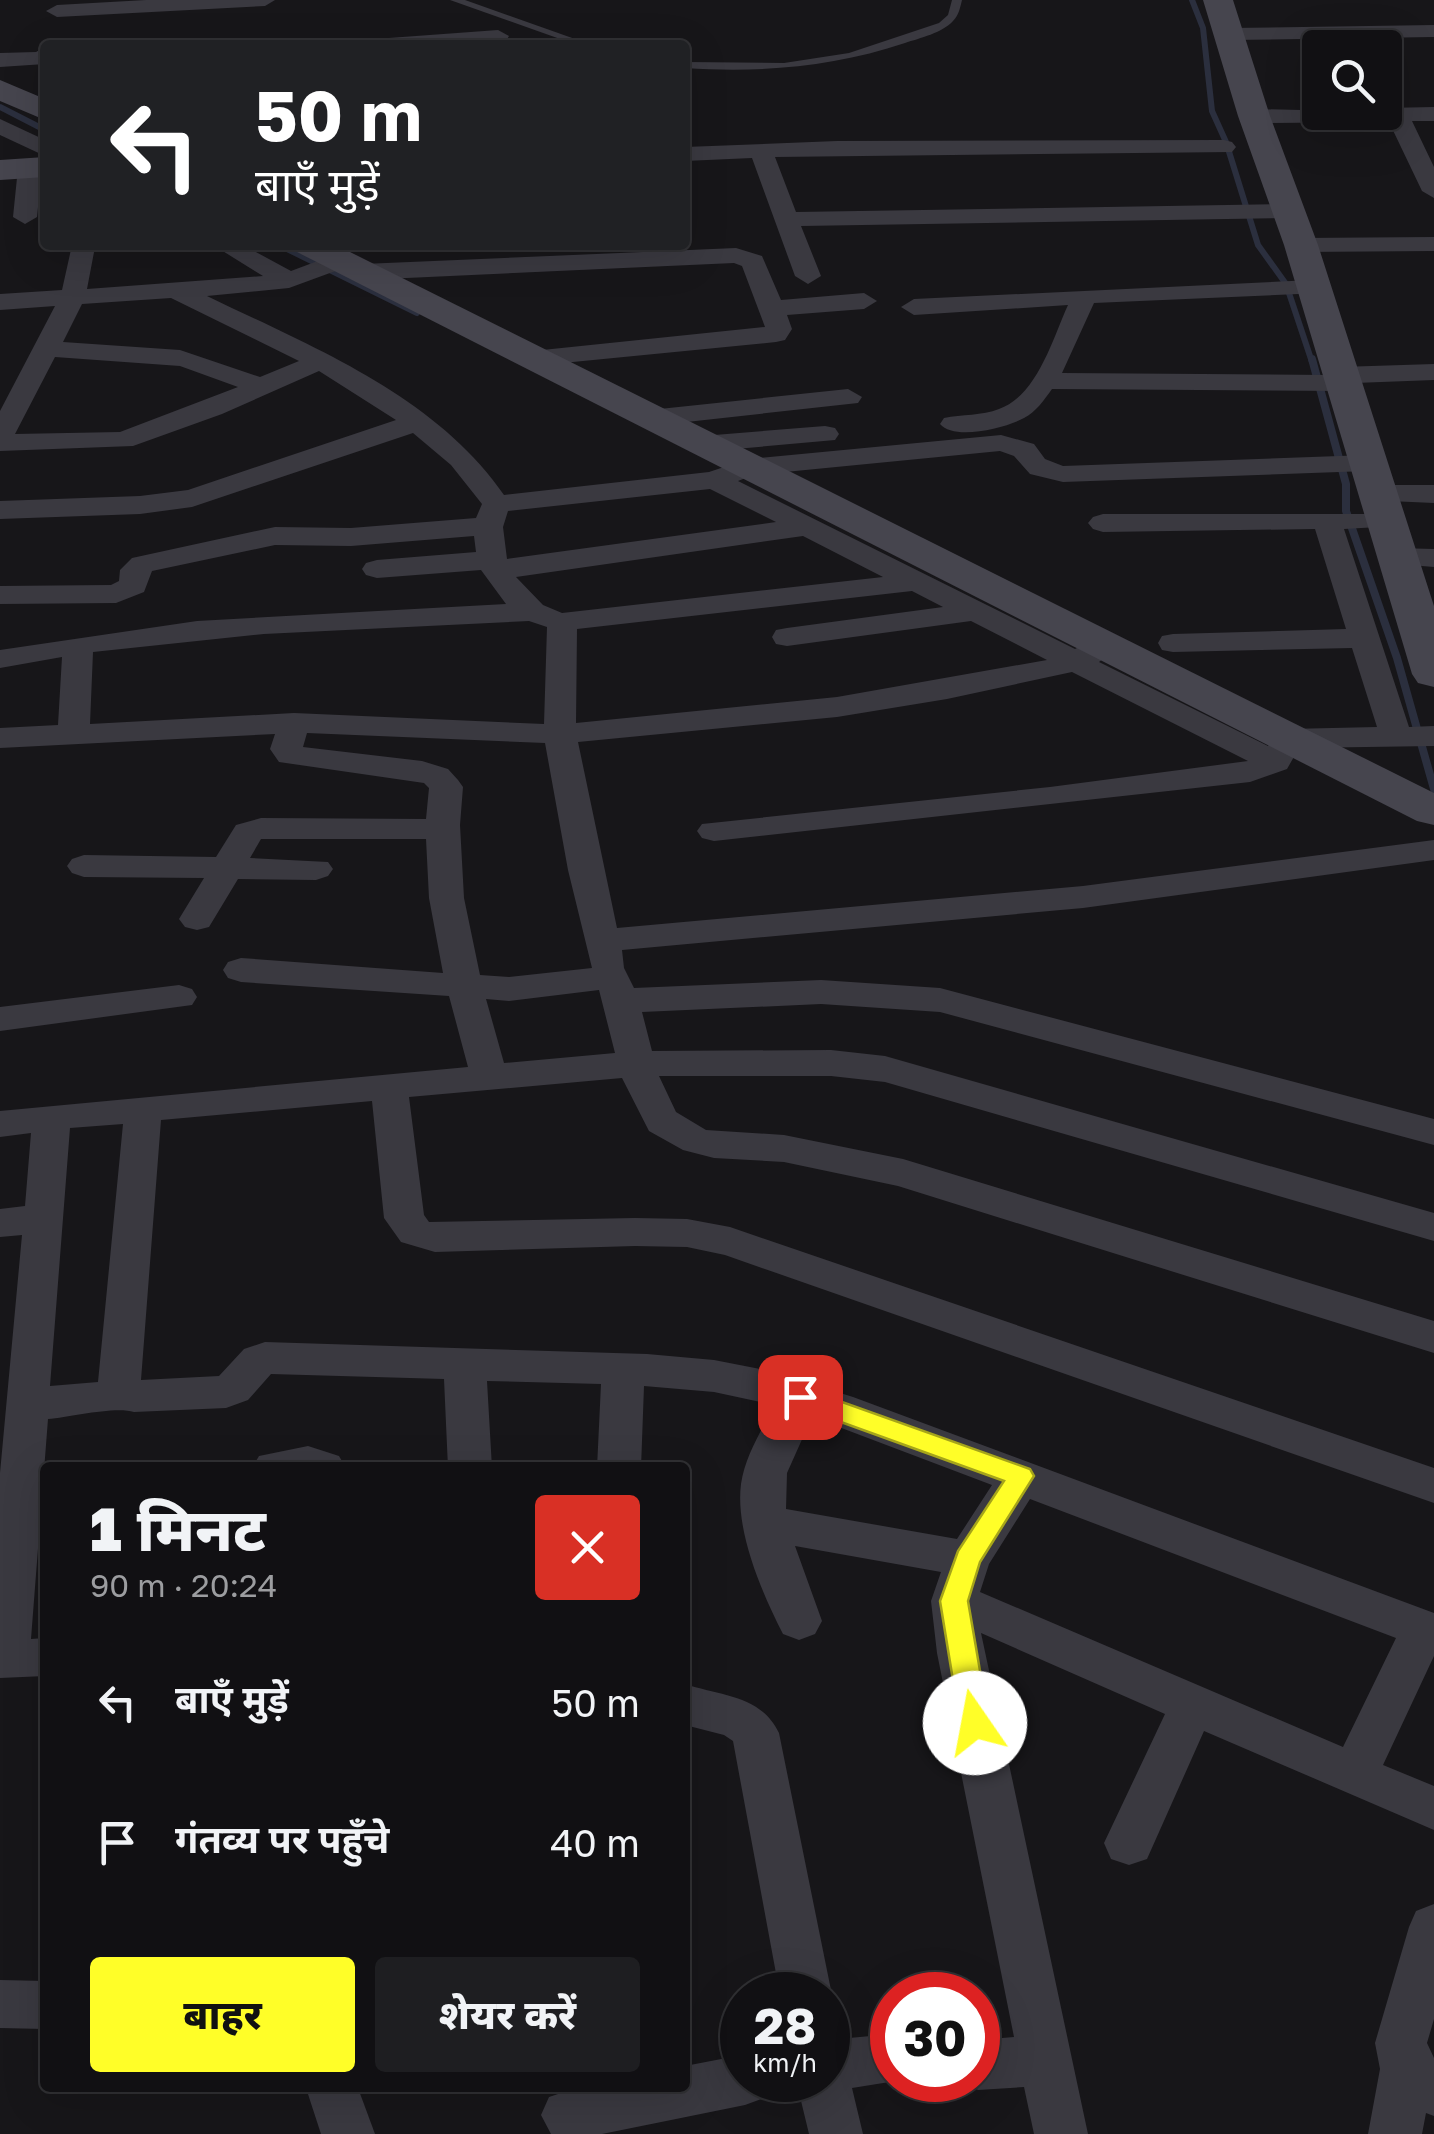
<!DOCTYPE html>
<html lang="hi">
<meta charset="utf-8">
<style>
body{margin:0;font-family:"Golos Text","Noto Sans Devanagari",sans-serif;background:#1e1e21;color:#f1f3f6;height:100vh;display:flex;flex-direction:column;font-size:38px;white-space:nowrap}
*{box-sizing:border-box;margin:0}
p{font-size:32px;color:#9c9da0}
.icon{flex:none;width:55px;height:55px;fill:none;stroke:currentColor;stroke-width:2;stroke-linecap:round;stroke-linejoin:round}
.map{position:relative;flex:1;overflow:hidden}
.sheet{position:absolute;left:40px;top:1462px;width:650px;height:630px;display:flex;flex-direction:column;background:#111013;border-radius:10px;box-shadow:0 10px 40px #0002,0 0 0 2px #303033}
.sheet>*{flex:none}
.guide{position:absolute;left:40px;top:40px;width:650px;height:210px;border-radius:10px;box-shadow:0 10px 40px #0002,0 0 0 2px #303033;background:#202124;color:#fff;overflow:hidden}
.fabs{position:absolute;left:1302px;top:30px;display:grid;gap:20px}
.fabs a{display:grid;place-items:center;width:100px;height:100px;border-radius:10px;background:#111013;box-shadow:0 10px 40px #0002,0 0 0 2px #303033;font-size:50px}
.speed{position:absolute;left:720px;top:1972px;display:flex;gap:20px;font-size:50px;font-weight:700;text-align:center}
.speed>*{display:grid;place-content:center;width:130px;height:130px;border-radius:50%;background:#111013;box-shadow:0 10px 40px #0002,0 0 0 2px #303033;line-height:1}
.speed small{font-size:25px;font-weight:400}
.speed .limit{border:15px solid #d22;background:#fff;color:#111}
.pin{position:absolute;display:grid;place-items:center;width:85px;height:85px;color:#fff;margin:-42px;border-radius:20px;box-shadow:0 5px 15px #0006}
.me{position:absolute;width:110px;margin:-55px;rotate:348deg;stroke-linejoin:round;filter:drop-shadow(0 0 8px #0008)}
.turn{display:flex;align-items:center;gap:35px;height:210px;padding:0 50px;font-size:45px}
.turn .icon{width:130px;height:130px;stroke-width:2.5}
.turn b{display:block;font-size:70px;line-height:85px}
.round{display:grid;place-items:center;flex:none;width:105px;height:105px;border-radius:10px;background:#1e1e21}
.headline{display:flex;align-items:center;justify-content:space-between;height:170px;padding:0 50px}
h1{font-size:60px;font-weight:800;line-height:75px}
.cta{display:flex;gap:20px;margin-top:auto;padding:20px 50px}
.cta a{flex:1;height:115px;border-radius:10px;background:#fffe28;color:#111;font-size:40px;font-weight:800;line-height:115px;text-align:center}
.cta a+a{background:#1e1e21;color:#f1f3f6}
ul{padding:0;list-style:none}
li{display:flex;align-items:center;gap:30px;height:140px;padding:0 50px}
li div{flex:1}
li b{display:block;font-size:38px}
li em{font-style:normal}
.map>svg:first-child{display:block}
.lines{fill:none;stroke-linecap:round;stroke-linejoin:round}
.stream-far1{stroke:#2b2f3e;stroke-width:6}
.stream{stroke:#2b2f3e;stroke-width:8}
.lane{fill:#3a3940;fill-rule:evenodd}
.street{fill:#3a3940;fill-rule:evenodd}
.secondary{fill:#46454e;fill-rule:evenodd}
.route{fill:#fffe28;stroke:#a6a51a;stroke-width:2.5}
</style>
<div class="map">
<svg width="1434" height="2134" viewBox="0 0 1434 2134">
<rect width="100%" height="100%" fill="#171619"/>
<g class="lines">
<!-- stream-far1 -->
<g class="stream-far1">
<polyline points="1192,0 1203,28 1212,111 1226,142 1258,245 1286,284 1312,362"/>
<polyline points="0,107 45,130"/>
<polyline points="279,245 417,313"/>
</g>
<!-- stream -->
<polyline class="stream" points="1312,359 1346,484 1346,511 1397,658 1434,789"/>
<!-- lane -->
<g class="lane">
<polygon points="450,0 465,0 592,45 577,45"/>
<path d="M952,0H962C960,8 959,15 953,21C942,33 920,38 905,43C833,67 761,73 685,68V62L784,63L849,53L939,23L948,15Z"/>
</g>
<!-- street -->
<g class="street">
<polygon points="146,0 275,0 265,6 57,17 46,11 57,5"/>
<polygon points="1434,25 1434,37 1230,40 1219,34 1230,28"/>
<polygon points="498,30 509,36 506,41 463,45 364,45 375,39"/>
<polygon points="45,47 45,64 0,67 0,53 36,52"/>
<polygon points="1434,107 1434,121 1412,121 1434,167 1434,198 1422,191 1389,122 1254,123 1243,116 1254,109 1385,112 1385,108"/>
<polygon points="0,119 45,140 45,156 0,135"/>
<polygon points="1224,140 1232,142 1236,147 1232,152 775,157 796,212 1287,204 1299,211 1287,218 801,226 821,276 808,284 795,276 752,158 685,161 685,147 837,141"/>
<polygon points="30,161 42,168 37,217 25,224 13,217 18,168"/>
<polygon points="1434,237 1434,251 1301,252 1289,245 1301,238"/>
<path d="M72,245L95,247L87,289L263,276L213,245H243L291,271L331,256H349L352,261L349,266L289,288L207,296C312,347 435,395 504,495L709,472L748,459L1001,435L1034,444L1045,459L1063,466L1367,455L1381,463L1367,471L1063,482L1030,474L1014,456L1000,451L753,475L738,481L1075,649L1093,639H1115L1119,646L1099,662L1268,746L1277,732L1288,729L1377,727L1352,648L1173,652L1162,650L1158,643L1162,636L1173,634L1346,629L1315,529L1103,532L1093,529L1088,523L1093,517L1103,514H1396L1400,520L1396,526L1344,529L1409,727L1434,726V746L1299,748L1287,769L1250,782L714,841L702,838L697,831L702,824L1050,787L1248,761L1072,672L947,699L837,717L578,742L617,928L1083,886L1434,840V860L1083,908L622,950L624,968L634,988L821,980L940,988L1434,1119V1145L940,1012L821,1004L642,1012L652,1051L831,1050L885,1056L1434,1213V1241L885,1082L831,1076H659L676,1112L706,1130L784,1135L903,1159L1434,1321V1353L898,1186L784,1162L714,1158L683,1150L649,1131L622,1078L409,1097L424,1215L429,1222L635,1218L687,1219L730,1227L1434,1468V1503L725,1255L687,1247L635,1246L435,1252L401,1242L384,1218L372,1101L161,1120L141,1380L219,1376L244,1349L265,1342L647,1354L714,1360L770,1371L853,1397L1434,1613V1656L1383,1765L1434,1786V1830L1204,1731L1147,1859L1129,1865L1111,1859L1104,1843L1165,1714L981,1633L1088,2134H1034L1024,2087L978,2090L958,2080H978V2040L1014,2037L937,1653L931,1601L941,1572L795,1546L822,1621L815,1634L799,1640L783,1634C762,1593 735,1531 741,1484C745,1456 762,1429 775,1405L714,1392L644,1386L641,1468H597L601,1384L487,1381L492,1468H448L444,1379L271,1374L248,1400L226,1408L134,1412C115,1406 71,1417 48,1419L31,1639L45,1638V1676L0,1678V1473L22,1235L0,1237V1209L25,1206L31,1133L0,1137V1111L468,1067L449,996L241,982L228,978L223,970L228,962L241,958L443,973L429,898L426,839H261L250,858L328,862L333,869L328,876L316,880L238,879L209,927L197,930L185,927L179,919L204,878L84,877L72,873L67,866L72,859L84,855L216,857L236,825L261,818L426,819L429,788L424,783L279,762L270,749L275,734L0,748V728L58,725L62,657L0,668V650L197,621L506,604L481,570L377,578L366,575L362,569L366,563L377,560L476,552L474,536L351,546L275,545L152,571L144,592L116,603L0,604V586L111,585L119,581L120,570L132,558L275,527L351,528L476,518L482,504L451,465L413,433L192,507L140,514L0,519V501L140,496L188,490L396,420L319,371L222,414L133,446L0,451V411L55,306L0,310V294L62,290ZM171,298L299,361L260,377L180,350L63,342L82,304ZM55,357L180,366L238,387L120,432L15,434ZM710,489L776,522L507,559L503,527L508,511ZM803,536L883,577L562,613L543,605L516,577ZM912,591L943,607L787,628L776,630L772,637L776,644L787,646L971,621L1047,660L837,697L576,723L577,629ZM529,621L547,627L544,724L294,713L90,724L93,652L264,634ZM307,733L545,743L568,870L592,968L509,977L480,975L464,898L460,825L463,787L458,780L448,769L422,761L303,747ZM599,990L615,1053L504,1063L486,999L509,1001ZM123,1124L98,1382L50,1386L70,1128ZM812,1417L823,1421L992,1485L957,1539L786,1509L787,1473ZM1030,1499L1396,1638L1343,1747L980,1592L989,1564Z"/>
<polygon points="736,248 762,256 781,300 864,293 877,301 864,309 787,315 792,329 785,340 776,342 532,366 519,358 523,352 765,327 742,266 734,263 363,280 350,272 363,264"/>
<path d="M1312,280L1325,288L1321,293L1094,303L1062,373L1327,375L1340,367L1434,364V380L1355,383L1351,389L1342,391L1052,389C1044,400 1036,412 1024,418C1006,428 954,441 940,424L944,418C962,414 982,416 999,409C1037,396 1053,338 1068,305L914,315L901,307L914,299Z"/>
<polygon points="848,389 862,397 858,403 650,426 636,418 650,410"/>
<polygon points="825,426 835,428 839,434 835,440 702,452 688,444 702,436"/>
<polygon points="1377,485 1434,485 1434,503 1367,500 1363,494 1367,488"/>
<polygon points="1396,548 1434,549 1434,567 1386,563 1381,557 1386,551"/>
<polygon points="179,985 192,989 197,997 192,1005 0,1031 0,1007"/>
<polygon points="308,1446 339,1456 346,1468 252,1468 259,1456"/>
<path d="M685,1684C721,1696 761,1695 779,1733L832,1995L828,2005V1995H780L733,1741L724,1735L685,1725Z"/>
<polygon points="1434,1904 1434,2019 1427,2043 1434,2058 1434,2116 1426,2113 1422,2134 1368,2134 1380,2069 1375,2043 1409,1927 1416,1911"/>
<polygon points="0,1980 45,1981 45,2029 0,2028"/>
<polygon points="892,2034 892,2080 902,2080 852,2088 863,2134 809,2134 796,2080 828,2080 828,2040"/>
<polygon points="742,2055 742,2080 772,2080 764,2098 745,2105 602,2134 551,2134 541,2115 549,2097 576,2088 685,2088 685,2066"/>
<polygon points="306,2088 358,2088 375,2134 321,2134"/>
</g>
<!-- secondary -->
<g class="secondary">
<polygon points="1203,0 1233,0 1270,116 1318,245 1434,606 1434,687 1418,683 1412,674 1284,245 1238,116"/>
<polygon points="0,80 45,99 45,120 0,101"/>
<polygon points="45,157 45,177 0,180 0,160"/>
<polygon points="292,245 336,245 1434,793 1434,825 1417,821 297,252"/>
</g>
</g>
<!-- route -->
<polygon class="route" points="800,1387 1030,1469 1034,1476 980,1562 968,1601 989,1723 985,1732 975,1736 965,1732 960,1723 940,1601 958,1551 1004,1481 791,1404 788,1397 791,1390"/>
</svg>
<div class="fabs">
<a><svg class="icon" aria-label="search" viewBox="0 0 24 24"><circle cx="10" cy="10" r="6"/><path d="M15 15l6 6"/></svg></a>
</div>
<div class="speed"><div>28<small>km/h</small></div><div class="limit">30</div></div>
<div class="pin" style="left:800px;top:1397px;background:#d93025"><svg class="icon" aria-label="arrive" viewBox="0 0 24 24"><path d="M6 21V4h12l-3 4 3 4H6"/></svg></div>
<svg class="me" style="left:975px;top:1723px" viewBox="-20 -20 40 40"><circle r="19" fill="#fff"/><path d="M0-13L10 11 0 6-10 11z" fill="#fffe28"/></svg>
<div class="guide">
<div class="turn"><svg class="icon" aria-label="left" viewBox="0 0 24 24"><path d="M17 20v-9H6M10 6l-5 5 5 5"/></svg><div><b>50 m</b>बाएँ मुड़ें</div></div>
</div>
<section class="sheet">
<div class="headline"><div><h1>1 मिनट</h1><p>90 m · 20:24</p></div><a class="round" style="background:#d93025;color:#fff"><svg class="icon" aria-label="close" viewBox="0 0 24 24"><path d="M6 6l12 12M18 6L6 18"/></svg></a></div>
<ul>
<li><svg class="icon" aria-label="left" viewBox="0 0 24 24"><path d="M17 20v-9H6M10 6l-5 5 5 5"/></svg><div><b>बाएँ मुड़ें</b></div><em>50 m</em></li>
<li><svg class="icon" aria-label="arrive" viewBox="0 0 24 24"><path d="M6 21V4h12l-3 4 3 4H6"/></svg><div><b>गंतव्य पर पहुँचे</b></div><em>40 m</em></li>
</ul>
<div class="cta"><a>बाहर</a><a>शेयर करें</a></div>
</section>
</div>
